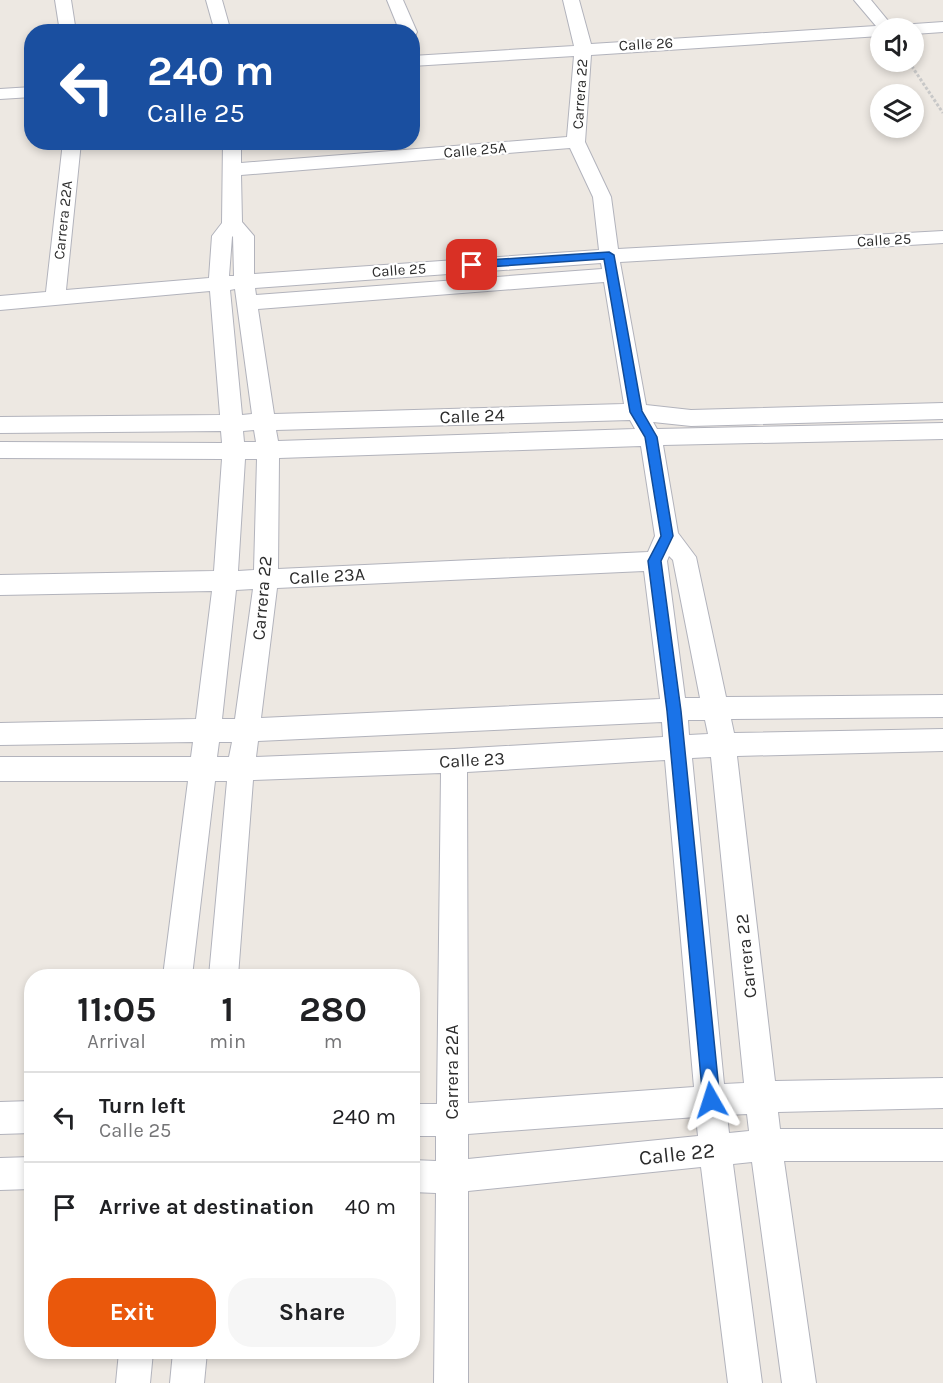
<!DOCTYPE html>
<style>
body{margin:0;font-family:Karla,sans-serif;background:#f6f6f6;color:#202124;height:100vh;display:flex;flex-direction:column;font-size:22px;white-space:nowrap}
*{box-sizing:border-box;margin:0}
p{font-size:20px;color:#757577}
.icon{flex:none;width:33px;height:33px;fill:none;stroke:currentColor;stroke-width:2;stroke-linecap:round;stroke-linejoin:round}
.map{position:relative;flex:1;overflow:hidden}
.sheet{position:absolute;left:24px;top:969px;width:396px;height:390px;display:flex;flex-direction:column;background:#fff;border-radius:24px;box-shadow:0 3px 9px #0003}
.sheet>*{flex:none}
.guide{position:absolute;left:24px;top:24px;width:396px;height:126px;border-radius:24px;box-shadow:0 3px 9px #0003;background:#1a4fa0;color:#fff;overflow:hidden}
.buttons{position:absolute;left:870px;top:18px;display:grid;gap:12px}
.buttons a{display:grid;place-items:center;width:54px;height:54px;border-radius:50%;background:#fff;box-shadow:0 3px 9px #0003;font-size:30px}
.pin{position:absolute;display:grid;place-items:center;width:51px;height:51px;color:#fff;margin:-26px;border-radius:12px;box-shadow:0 3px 9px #0006}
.me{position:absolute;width:66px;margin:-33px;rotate:354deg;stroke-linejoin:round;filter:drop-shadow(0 0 4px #0008)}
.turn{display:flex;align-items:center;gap:21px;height:126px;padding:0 24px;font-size:27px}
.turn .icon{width:78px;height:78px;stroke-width:2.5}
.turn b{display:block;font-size:42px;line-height:51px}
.eta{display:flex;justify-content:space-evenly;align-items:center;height:102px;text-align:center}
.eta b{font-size:36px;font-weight:700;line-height:42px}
.action{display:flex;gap:12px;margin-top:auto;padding:12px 24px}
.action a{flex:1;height:69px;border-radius:24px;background:#ea580c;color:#fff;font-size:24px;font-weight:700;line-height:69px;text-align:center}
.action a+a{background:#f6f6f6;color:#202124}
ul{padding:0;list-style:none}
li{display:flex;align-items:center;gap:18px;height:90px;padding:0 24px;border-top:2px solid #e0e0e0}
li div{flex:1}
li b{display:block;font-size:22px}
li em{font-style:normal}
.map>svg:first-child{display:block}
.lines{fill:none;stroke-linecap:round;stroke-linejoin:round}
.street-casing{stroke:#b2b3bc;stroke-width:2}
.path{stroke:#c8c8c8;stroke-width:3;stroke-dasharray:3 2;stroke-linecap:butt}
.street{fill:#fff;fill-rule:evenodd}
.route{fill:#1a73e8;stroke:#114b97;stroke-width:1.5}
.labels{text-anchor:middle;stroke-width:4.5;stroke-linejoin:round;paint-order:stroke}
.far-street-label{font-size:15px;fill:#2d2d2d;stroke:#fff}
.street-label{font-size:18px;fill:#2d2d2d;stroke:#fff}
.near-street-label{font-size:21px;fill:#2d2d2d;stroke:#fff}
</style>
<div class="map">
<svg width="943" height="1383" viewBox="0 0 943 1383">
<rect width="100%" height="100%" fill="#ede8e2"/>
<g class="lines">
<!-- street casing -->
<g class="street-casing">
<g id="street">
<polygon points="55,0 71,0 76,32 60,32"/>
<polygon points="206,0 222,0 231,32 215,32"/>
<polygon points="387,0 403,0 417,32 415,36 412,36 412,32 400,32"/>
<path d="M563,0H579L591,44L876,26L854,0H871L894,28H880V36L591,55L585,142L611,197L618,249L943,231V243L620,262L646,405L691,410L943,403V419L691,426L653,422L657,429L943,423V439L663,445L678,533L696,557L726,697L943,695V717L731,719L734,733L943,729V751L737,756L775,1081L943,1078V1108L778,1112L780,1129H943V1161H784L816,1383H782L752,1162L733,1164L762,1383H728L701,1167L468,1191V1383H434L436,1193L412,1192V1160L436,1161V1136H412V1104H437L441,773L253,780L238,976H209L227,781H215L192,976H163L188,781H0V757H191L193,742L0,745V723L196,719L212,591L0,595V575L214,571L222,459L0,458V442L222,443L221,431L0,433V417L220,415L210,291L0,310V296L46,292L63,142H81L66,290L209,278L212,236L222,223L223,142H241V163L567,137L574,56L412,66V56L574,46ZM570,148L593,197L599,250L254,274V236L242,222L241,175ZM233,236L234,276H229L232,237ZM601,263L602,269L256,295L255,288ZM604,282L624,404L274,414L258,309ZM235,289L252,414L242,415L230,290ZM630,420L635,429L278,441L276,430ZM254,430L256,442H244L243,431ZM641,446L655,536L648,552L278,569L279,458ZM245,459H257L254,570L238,571ZM669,556L673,560L700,698H685L667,561ZM644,571L660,699L261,718L277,588ZM253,589L235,719H222L236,590ZM688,720H705L708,734L689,735ZM662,722L663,737L454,749L256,757L258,741ZM219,742H232L229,757H217ZM711,757L744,1083L724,1084L692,758ZM665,760L694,1087L468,1103L467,772ZM747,1114L749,1131L729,1133L727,1115ZM696,1117L698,1136L468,1159V1134Z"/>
<polygon points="943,22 943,32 914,34 914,28 906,28 914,24"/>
<polygon points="32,87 32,97 0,99 0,89"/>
<polygon points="32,1101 32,1133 0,1134 0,1102"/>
<polygon points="32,1157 32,1189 0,1190 0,1158"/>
<polygon points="119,1352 153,1352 150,1383 116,1383"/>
<polygon points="173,1352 207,1352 204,1383 170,1383"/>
</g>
</g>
<!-- path -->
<polyline class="path" points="909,62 943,113"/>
<!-- street -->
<use href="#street" class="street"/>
</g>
<!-- route -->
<polygon class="route" points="609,252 614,255 642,411 657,437 673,536 661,561 681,711 720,1100 717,1106 711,1108 705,1106 703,1100 667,711 648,561 661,536 645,437 630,412 604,259 472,268 467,265 472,261"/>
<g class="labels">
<!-- far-street labels -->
<g class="far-street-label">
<text transform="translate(646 44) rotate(-3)" y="5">Calle 26</text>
<text transform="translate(580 94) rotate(-86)" y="5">Carrera 22</text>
<text transform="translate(475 150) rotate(-5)" y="5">Calle 25A</text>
<text transform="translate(63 220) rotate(-84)" y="5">Carrera 22A</text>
<text transform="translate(884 240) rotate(-3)" y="5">Calle 25</text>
<text transform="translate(399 270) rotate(-4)" y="5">Calle 25</text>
</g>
<!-- street labels -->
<g class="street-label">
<text transform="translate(472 416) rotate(-2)" y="6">Calle 24</text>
<text transform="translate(327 576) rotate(-3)" y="6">Calle 23A</text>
<text transform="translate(262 598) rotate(-85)" y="6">Carrera 22</text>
<text transform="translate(472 760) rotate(-3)" y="6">Calle 23</text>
<text transform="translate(746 956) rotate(-96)" y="6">Carrera 22</text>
<text transform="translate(452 1072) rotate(-90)" y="6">Carrera 22A</text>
</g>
<!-- near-street labels -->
<g class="near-street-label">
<text transform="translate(677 1154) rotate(-6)" y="7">Calle 22</text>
</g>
</g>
</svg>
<div class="buttons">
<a><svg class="icon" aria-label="sound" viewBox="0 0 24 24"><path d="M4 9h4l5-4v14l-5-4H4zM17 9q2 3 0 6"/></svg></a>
<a><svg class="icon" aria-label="layers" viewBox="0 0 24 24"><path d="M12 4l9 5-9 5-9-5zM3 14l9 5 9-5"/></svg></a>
</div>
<div class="pin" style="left:472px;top:265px;background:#d93025"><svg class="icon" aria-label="arrive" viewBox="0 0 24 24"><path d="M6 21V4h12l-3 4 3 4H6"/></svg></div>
<svg class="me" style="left:711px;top:1100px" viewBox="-20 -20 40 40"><path d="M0-17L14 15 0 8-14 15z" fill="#1a73e8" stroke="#fff" stroke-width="4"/></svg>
<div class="guide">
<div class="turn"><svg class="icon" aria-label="left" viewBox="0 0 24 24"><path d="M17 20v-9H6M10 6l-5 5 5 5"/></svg><div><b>240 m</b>Calle 25</div></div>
</div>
<section class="sheet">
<div class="eta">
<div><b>11:05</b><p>Arrival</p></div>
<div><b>1</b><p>min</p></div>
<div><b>280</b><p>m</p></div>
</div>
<ul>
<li><svg class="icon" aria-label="left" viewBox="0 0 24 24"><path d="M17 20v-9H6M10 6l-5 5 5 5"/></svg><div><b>Turn left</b><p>Calle 25</p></div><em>240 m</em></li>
<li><svg class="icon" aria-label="arrive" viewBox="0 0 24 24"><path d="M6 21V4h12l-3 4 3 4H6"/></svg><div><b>Arrive at destination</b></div><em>40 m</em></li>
</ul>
<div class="action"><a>Exit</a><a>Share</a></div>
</section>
</div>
